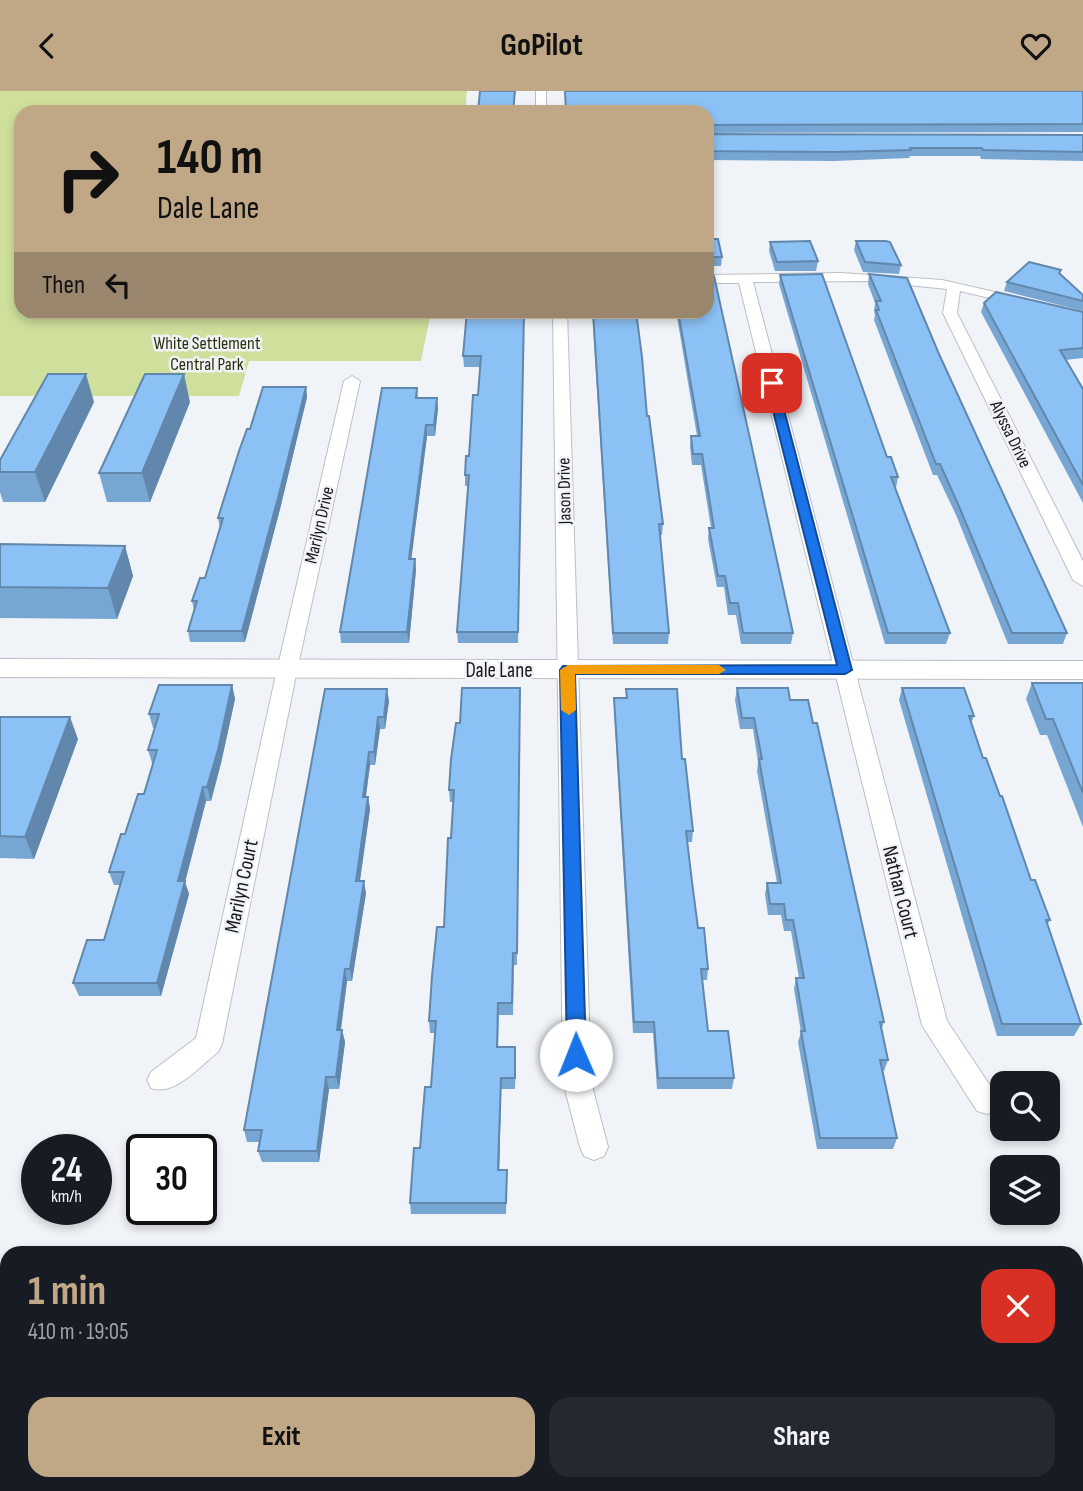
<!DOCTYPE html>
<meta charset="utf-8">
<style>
body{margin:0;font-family:"Sofia Sans Condensed",sans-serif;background:#242831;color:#f1f3f6;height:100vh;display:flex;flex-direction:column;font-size:26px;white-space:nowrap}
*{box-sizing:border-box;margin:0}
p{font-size:23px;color:#9ea1a6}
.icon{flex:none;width:38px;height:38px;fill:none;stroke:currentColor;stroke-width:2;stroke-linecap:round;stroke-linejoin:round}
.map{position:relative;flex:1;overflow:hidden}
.drawer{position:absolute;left:0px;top:1155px;width:1083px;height:245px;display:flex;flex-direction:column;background:#171b24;border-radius:21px 21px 0 0;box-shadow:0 4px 10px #0003}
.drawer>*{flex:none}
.guide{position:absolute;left:14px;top:14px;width:700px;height:214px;border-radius:21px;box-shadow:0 4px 10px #0003;background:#c0a887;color:#111;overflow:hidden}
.tools{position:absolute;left:990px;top:980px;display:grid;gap:14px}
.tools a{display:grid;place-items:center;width:70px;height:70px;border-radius:14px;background:#171b24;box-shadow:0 4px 10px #0003;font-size:35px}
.speed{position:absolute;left:21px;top:1043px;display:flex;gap:14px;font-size:35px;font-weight:700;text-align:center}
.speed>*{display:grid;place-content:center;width:91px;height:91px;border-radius:50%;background:#171b24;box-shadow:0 4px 10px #0003;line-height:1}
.speed small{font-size:18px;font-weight:400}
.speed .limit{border:4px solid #111;border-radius:10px;background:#fff;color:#111}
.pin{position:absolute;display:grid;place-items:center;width:60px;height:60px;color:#fff;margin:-30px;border-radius:14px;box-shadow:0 4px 10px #0006}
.me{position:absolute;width:77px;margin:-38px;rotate:359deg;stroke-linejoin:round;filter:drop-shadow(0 0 5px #0008)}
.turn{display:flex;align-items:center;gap:24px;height:147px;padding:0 28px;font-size:32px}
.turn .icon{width:91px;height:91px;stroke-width:2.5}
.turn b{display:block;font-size:49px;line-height:60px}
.then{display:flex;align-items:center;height:66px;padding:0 28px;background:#0003;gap:14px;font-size:26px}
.round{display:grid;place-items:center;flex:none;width:74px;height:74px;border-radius:21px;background:#242831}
.summary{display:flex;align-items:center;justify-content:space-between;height:119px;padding:0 28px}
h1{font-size:42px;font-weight:700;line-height:52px;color:#c0a887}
.cta{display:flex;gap:14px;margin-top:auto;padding:14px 28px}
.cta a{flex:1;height:80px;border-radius:21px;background:#c0a887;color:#111;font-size:28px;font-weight:700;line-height:80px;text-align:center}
.cta a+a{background:#242831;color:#f1f3f6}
header{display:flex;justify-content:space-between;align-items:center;height:91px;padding:0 28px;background:#c0a887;color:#111;font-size:32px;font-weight:700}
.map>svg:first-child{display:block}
.green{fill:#cfe09c}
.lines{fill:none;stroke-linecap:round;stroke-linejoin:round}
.street-casing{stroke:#bcbfc3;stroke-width:2}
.secondary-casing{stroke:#bcbfc3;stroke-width:2}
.street{fill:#fff;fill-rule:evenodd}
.secondary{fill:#fff;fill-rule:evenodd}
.wall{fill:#78a6d3}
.shaded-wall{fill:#6287ac}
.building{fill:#8cc1f5;stroke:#6287ac;stroke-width:2}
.route{fill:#1a73e8;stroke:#114b97;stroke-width:2}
.slow{fill:#f59e0b}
.labels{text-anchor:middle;stroke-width:5;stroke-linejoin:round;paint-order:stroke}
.far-park-label{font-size:18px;fill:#28300a;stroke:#f0f4f8}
.far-street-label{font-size:18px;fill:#171819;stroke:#f0f4f8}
.street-label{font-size:21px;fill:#171819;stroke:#f0f4f8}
</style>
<header><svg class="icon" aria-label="back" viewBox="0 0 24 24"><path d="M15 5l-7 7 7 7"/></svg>GoPilot<svg class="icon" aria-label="heart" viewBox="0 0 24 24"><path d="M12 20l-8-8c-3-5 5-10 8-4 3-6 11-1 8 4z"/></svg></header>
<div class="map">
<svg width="1083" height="1400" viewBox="0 0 1083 1400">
<rect width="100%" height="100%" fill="#f0f4f8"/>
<!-- green -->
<polygon class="green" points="0,0 467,0 465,21 21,21 21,220 431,221 421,270 249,270 239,305 0,305"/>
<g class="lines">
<!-- street casing -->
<g class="street-casing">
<g id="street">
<rect x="536" y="0" width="10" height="21"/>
<polygon points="841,182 942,189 1083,221 1083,229 960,200 957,222 1083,470 1083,495 1073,489 943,222 947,198 868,190 753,191 947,930 1001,1011 997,1020 987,1023 977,1020 922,934 739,192 707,192 707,184"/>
<polygon points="553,220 567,220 591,991 608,1056 604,1065 594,1069 584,1065 580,1056 563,991"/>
<path d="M352,285L360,290L297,579L222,953L218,961C200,975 174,1006 151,997L147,989L151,981L196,947L277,579L344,290Z"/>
</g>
</g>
<!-- secondary casing -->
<g class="secondary-casing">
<polygon id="secondary" points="0,568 1083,570 1083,588 0,586"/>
</g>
<!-- street -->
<use href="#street" class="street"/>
<!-- secondary -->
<use href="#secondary" class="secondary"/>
</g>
<!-- wall -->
<g class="wall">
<polygon points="1083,0 1083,41 707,42 707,21"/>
<polygon points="707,43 1083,44 1083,70 981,68 980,65 910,65 909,67 834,70 707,69"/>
<polygon points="707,148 722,166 721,175 711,175 710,181"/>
<polygon points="856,150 901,174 899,183 863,181 854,159"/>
<polygon points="770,151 818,170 816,180 775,180 769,160"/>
<polygon points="869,183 939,263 1067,542 1063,553 1008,553 956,424 937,384 933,384 874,229 875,224 874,220 875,212 868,193"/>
<polygon points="1060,183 1083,204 1083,220 1004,200 1007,191"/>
<polygon points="780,184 898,386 896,397 895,397 950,542 946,553 885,553 779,193"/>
<polygon points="984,212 1083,221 1083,267 1065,269 1083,298 1083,412 981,221"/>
<polygon points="524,220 518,552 458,552 457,541 469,395 465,395 465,384 469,365 478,304 480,276 464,276 463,265"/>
<polygon points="592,220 636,220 647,325 663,433 662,444 660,444 669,542 668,553 613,553"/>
<polygon points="676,220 707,220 793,542 791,553 741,553 736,524 728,524 724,496 717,496 708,448 709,437 711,437 701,374 692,374 690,356 691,345 697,345"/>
<polygon points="306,296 307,306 280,418 245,551 190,551 188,540 194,519 192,510 205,487 220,438 218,427 250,338"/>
<polygon points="417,297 418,307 438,317 435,345 427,345 411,468 415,468 416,479 409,552 341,552 340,541"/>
<polygon points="94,311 45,411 3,411 0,401 0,369"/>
<polygon points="190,311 150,411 107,411 99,382"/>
<polygon points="0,453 125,455 133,485 117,528 0,527"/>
<polygon points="1032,592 1083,592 1083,736 1047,644 1040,644 1026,608"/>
<polygon points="232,594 235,608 221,672 211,710 206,710 185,791 189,803 161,905 79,905 73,892 104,849 120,794 114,794 109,781 144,703 153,672 152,672 148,659 155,637 153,637 149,623"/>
<polygon points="520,597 517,874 514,874 513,924 499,924 498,956 516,967 515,998 501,998 499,1079 507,1090 506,1123 411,1123 410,1112 431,996 435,942 430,942 429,930 444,836 454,711 450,711 449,699 460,632"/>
<polygon points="737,597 790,609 884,931 881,939 888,969 884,980 883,980 897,1047 893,1058 817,1058 798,951 801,941 794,898 796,887 799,887 791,840 784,840 781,824 768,824 765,803 767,792 777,792 757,680 758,671 753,638 740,638 735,609"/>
<polygon points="902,597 974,625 971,633 983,667 1000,705 1031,789 1050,829 1047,834 1081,933 1074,945 997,945 899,609"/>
<polygon points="325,598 389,610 385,638 380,638 375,674 370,674 366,706 368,706 370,718 360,790 366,802 352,890 347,890 341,939 342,939 345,951 339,998 329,998 319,1071 262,1071 258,1060 260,1051 247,1051 244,1039"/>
<polygon points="626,598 682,668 693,740 692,751 687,751 692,791 698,837 708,878 707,889 702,889 708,940 734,987 732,998 657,998 653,942 633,942 614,618 614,607 626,607"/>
<polygon points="0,626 78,648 34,768 0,767"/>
</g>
<!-- shaded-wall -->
<g class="shaded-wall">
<polygon points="707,172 711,172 710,181 707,182"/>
<polygon points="86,283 94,311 45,411 35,381"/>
<polygon points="184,283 190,311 150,411 142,382"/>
<polygon points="306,296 307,306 280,418 245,551 242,540"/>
<polygon points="437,307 438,317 435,345 434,334"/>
<polygon points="426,334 427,345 410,479 409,468"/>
<polygon points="125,455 133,485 117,528 108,497"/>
<polygon points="415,468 416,479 409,552 407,541"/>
<polygon points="232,594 235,608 221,672 211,710 207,696"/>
<polygon points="387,598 389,610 385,638 384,626"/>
<polygon points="70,626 78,648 34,768 25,746"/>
<polygon points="378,626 380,638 375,674 374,661"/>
<polygon points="369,661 370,674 364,718 363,706"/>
<polygon points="203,696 206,710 185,791 189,803 161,905 157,892 178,790"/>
<polygon points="368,706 370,718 358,802 356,790"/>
<polygon points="364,790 366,802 352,890 350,878"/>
<polygon points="345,878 347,890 339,951 337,939"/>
<polygon points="342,939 345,951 339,998 336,986"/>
<polygon points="326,986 329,998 319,1071 317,1060"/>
<polygon points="501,987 501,998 499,1090 498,1079"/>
</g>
<!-- building -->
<g class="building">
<polygon points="480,0 515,0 513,21 478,21"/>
<polygon points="565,0 1083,0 1083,33 707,34 707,21 566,21"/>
<polygon points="707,43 1083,44 1083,61 983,59 982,57 910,57 911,59 835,61 707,60"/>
<polygon points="707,148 718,148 722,166 710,166 711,172 707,172"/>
<polygon points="810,150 818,170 777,171 770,151"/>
<polygon points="856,150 886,150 890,151 901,174 865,171"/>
<polygon points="1029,171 1061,179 1059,182 1083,204 1083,210 1007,191"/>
<polygon points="707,183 714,185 793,542 743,542 738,512 730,512 725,485 718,485 709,437 714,437 702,363 693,363 691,345 700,345 678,220 707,220"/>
<polygon points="822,183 887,366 891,366 898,386 891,386 950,542 888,542 780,184"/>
<polygon points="869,183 907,187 939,263 1067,542 1012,542 958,413 940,373 936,373 876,219 879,219 876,210 881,210"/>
<polygon points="996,201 1083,221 1083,257 1060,259 1083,298 1083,394 984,212"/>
<polygon points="467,220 524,220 518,541 457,541 469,384 465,384 466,365 469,365 473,304 478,304 481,265 463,265"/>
<polygon points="593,220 636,220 642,266 647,325 649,325 663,433 659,433 669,542 613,542"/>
<polygon points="48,283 86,283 35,381 0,381 0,369"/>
<polygon points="145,283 184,283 142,382 99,382"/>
<polygon points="263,296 306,296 278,407 242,540 188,540 197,510 192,510 200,487 205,487 223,427 218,427 239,360 247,338 250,338"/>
<polygon points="382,297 417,297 416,307 437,307 434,334 426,334 409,468 415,468 407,541 340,541"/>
<polygon points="0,453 125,455 108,497 0,496"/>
<polygon points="1032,592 1083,592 1083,702 1053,628 1046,628"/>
<polygon points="159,594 232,594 218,659 207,696 203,696 178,790 185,790 157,892 73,892 87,849 104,849 124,781 109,781 121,743 125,743 138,703 144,703 157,659 148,659 159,623 149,623"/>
<polygon points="462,597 520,597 517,862 513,862 512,912 498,912 497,956 515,956 515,987 501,987 498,1079 507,1079 506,1112 410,1112 414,1057 420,1057 425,996 431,996 436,930 429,930 432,885 437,836 444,836 448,747 451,747 454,699 449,699 451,668 456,632 460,632"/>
<polygon points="737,597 788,597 790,609 808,609 813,632 817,632 884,931 880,931 888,969 880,969 897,1047 820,1047 801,940 805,940 796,887 804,887 793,829 786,829 784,813 770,813 767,792 781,792 759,668 762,668 754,627 742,627"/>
<polygon points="902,597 964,597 974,625 969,625 983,667 986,667 1000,705 1002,705 1031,789 1035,789 1050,829 1046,829 1081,933 1002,933"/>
<polygon points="325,598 387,598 384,626 378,626 374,661 369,661 363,706 368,706 356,790 364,790 350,878 345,878 337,939 342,939 336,986 326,986 317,1060 258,1060 262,1039 244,1039"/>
<polygon points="626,598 677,598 682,668 685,668 693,740 686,740 692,791 698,837 704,837 708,878 701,878 708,940 728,940 734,987 658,987 654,931 634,931 614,607 627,607"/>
<polygon points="0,626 70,626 25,746 0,745"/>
</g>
<!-- route -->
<polygon class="route" points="772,289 777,292 852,579 845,583 575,583 586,964 583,969 576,972 570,969 567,964 560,579 563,575 837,574 766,292"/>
<!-- slow -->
<polygon class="slow" points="568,574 719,574 726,579 719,583 575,583 576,619 569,624 561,619 560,579"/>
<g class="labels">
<!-- far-park labels -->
<g class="far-park-label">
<text x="207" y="258">White Settlement<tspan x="207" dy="21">Central Park</tspan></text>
</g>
<!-- far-street labels -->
<g class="far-street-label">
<text transform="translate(1011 343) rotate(64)" y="6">Alyssa Drive</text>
<text transform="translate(564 400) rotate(-91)" y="6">Jason Drive</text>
<text transform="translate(319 434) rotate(-77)" y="6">Marilyn Drive</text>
</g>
<!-- street labels -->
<g class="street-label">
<text x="499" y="586">Dale Lane</text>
<text transform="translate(241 795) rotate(-78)" y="7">Marilyn Court</text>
<text transform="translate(901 801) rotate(76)" y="7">Nathan Court</text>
</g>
</g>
</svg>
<div class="tools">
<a><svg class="icon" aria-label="search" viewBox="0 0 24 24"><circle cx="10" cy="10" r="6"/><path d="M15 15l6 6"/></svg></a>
<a><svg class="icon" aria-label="layers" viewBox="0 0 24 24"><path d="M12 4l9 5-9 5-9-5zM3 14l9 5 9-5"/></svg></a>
</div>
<div class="speed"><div>24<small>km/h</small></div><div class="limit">30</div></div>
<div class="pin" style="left:772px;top:292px;background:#d93025"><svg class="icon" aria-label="arrive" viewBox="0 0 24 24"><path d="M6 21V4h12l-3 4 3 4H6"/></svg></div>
<svg class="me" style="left:576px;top:964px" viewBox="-20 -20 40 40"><circle r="19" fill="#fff"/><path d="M0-13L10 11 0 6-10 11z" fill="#1a73e8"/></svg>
<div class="guide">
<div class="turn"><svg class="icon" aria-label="right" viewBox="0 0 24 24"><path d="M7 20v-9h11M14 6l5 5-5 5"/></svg><div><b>140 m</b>Dale Lane</div></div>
<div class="then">Then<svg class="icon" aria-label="left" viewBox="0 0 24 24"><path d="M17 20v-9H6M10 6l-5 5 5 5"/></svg></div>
</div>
<section class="drawer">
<div class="summary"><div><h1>1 min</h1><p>410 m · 19:05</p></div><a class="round" style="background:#d93025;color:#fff"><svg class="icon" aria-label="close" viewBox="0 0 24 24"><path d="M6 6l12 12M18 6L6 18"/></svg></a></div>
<div class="cta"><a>Exit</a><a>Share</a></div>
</section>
</div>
